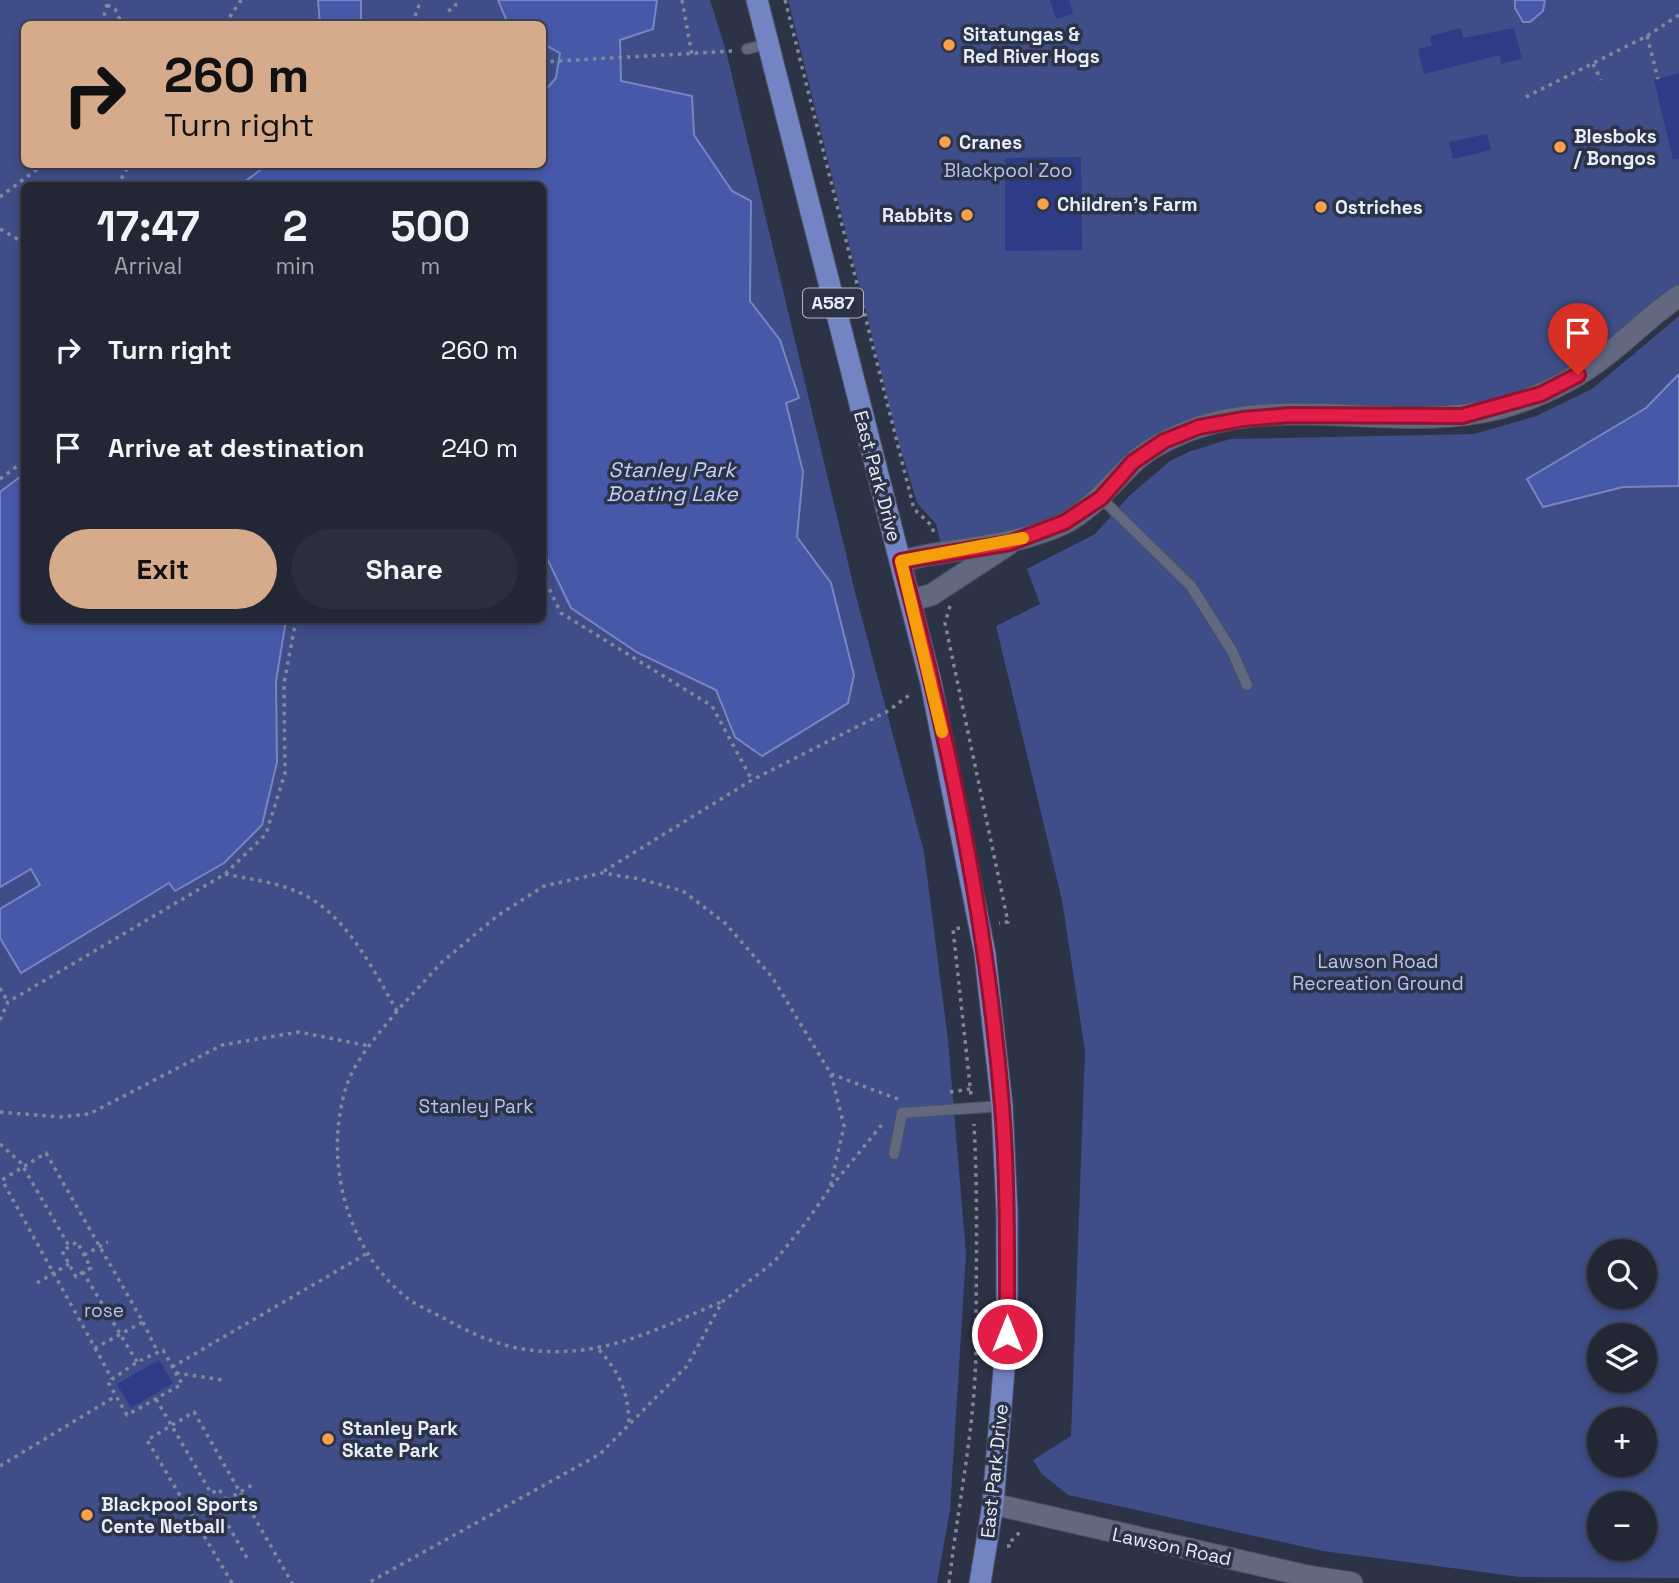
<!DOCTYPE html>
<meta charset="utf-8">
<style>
body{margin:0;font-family:"Space Grotesk",sans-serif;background:#2a2e3d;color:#f1f3f6;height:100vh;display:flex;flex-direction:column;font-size:26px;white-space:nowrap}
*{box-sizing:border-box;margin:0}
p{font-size:23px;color:#a2a5ad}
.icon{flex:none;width:38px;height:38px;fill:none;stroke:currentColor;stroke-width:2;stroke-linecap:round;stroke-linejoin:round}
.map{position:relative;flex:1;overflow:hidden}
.details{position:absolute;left:21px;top:182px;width:525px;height:441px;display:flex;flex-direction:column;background:#222635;border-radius:10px;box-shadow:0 4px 10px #0003,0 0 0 2px #3f4350}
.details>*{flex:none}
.guide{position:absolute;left:21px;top:21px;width:525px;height:147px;border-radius:10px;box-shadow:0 4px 10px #0003,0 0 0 2px #3f4350;background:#d6ab8b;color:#111;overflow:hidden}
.fabs{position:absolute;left:1587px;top:1239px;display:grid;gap:14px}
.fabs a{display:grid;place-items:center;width:70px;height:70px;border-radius:50%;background:#222635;box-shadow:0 4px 10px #0003,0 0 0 2px #3f4350;font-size:35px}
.pin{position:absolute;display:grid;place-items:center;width:60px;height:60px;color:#fff;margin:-72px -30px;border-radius:50% 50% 50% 0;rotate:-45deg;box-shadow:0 0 7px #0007}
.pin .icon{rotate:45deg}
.me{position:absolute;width:77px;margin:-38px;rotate:0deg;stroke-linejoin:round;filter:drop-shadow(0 0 5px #0008)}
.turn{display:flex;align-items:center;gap:24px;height:147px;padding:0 28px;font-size:32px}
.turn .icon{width:91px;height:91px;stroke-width:2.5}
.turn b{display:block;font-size:49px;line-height:60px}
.eta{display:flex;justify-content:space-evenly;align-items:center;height:119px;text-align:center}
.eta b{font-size:42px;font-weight:700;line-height:49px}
.primary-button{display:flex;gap:14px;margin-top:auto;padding:14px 28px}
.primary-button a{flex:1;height:80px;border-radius:42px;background:#d6ab8b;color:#111;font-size:28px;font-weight:700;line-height:80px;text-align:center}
.primary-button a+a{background:#2a2e3d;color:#f1f3f6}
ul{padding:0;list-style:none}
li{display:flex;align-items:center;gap:21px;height:98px;padding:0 28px}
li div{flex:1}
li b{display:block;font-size:26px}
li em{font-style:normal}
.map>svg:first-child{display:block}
.green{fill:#3f4d88;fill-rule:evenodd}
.water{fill:#4658a7;stroke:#7785c0;stroke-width:2}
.building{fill:#2e3c88}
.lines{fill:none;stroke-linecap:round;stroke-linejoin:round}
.service-casing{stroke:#4c5162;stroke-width:12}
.minor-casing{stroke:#4c5162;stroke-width:23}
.primary-casing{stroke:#4c5162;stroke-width:23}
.path{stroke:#838899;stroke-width:3.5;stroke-dasharray:3.5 5;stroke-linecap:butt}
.service{stroke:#61687f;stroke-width:10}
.minor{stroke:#61687f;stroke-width:21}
.primary{stroke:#7284c3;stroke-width:21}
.route-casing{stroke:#92132f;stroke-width:18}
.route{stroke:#e11d48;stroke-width:12}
.slow{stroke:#f59e0b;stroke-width:12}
.poi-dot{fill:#f8a04c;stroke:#2d3347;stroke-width:2.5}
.labels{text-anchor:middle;stroke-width:7;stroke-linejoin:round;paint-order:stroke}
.shield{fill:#2d3347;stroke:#b0b5c4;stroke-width:2}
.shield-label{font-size:18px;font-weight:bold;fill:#e8edfa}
.poi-label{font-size:19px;font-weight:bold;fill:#e8edfa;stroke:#2d3347;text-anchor:start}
.park-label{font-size:19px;fill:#b5c3ee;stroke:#2d3347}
.street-label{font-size:19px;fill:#e8edfa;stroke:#2d3347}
.water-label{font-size:21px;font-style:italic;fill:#c2d0fc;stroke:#2d3347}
</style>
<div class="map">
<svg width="1679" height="1583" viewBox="0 0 1679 1583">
<rect width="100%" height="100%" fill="#2d3347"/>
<!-- green -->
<g class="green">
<path d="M0,0H710L726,51L855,592L924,852L948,1040L966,1254L950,1510L937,1583H0ZM24,24H542V164H24ZM24,186H542V620H24Z"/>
<polygon points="788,0 1679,0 1679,296 1609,354 1502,407 1199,427 1065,522 943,553 936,524 917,503 897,437"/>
<path d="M1679,316V1578L1520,1577L1323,1551L1068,1495L1041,1473L1033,1460L1071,1436L1085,1051L1062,900L996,626L1040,604L1027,569L1095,534L1129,496L1170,461L1191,451L1230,439L1474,434L1536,416L1592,389ZM1600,1251H1645V1297H1600ZM1600,1335H1645V1381H1600ZM1600,1419H1645V1465H1600ZM1600,1503H1645V1549H1600Z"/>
</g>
<!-- water -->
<g class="water">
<polygon points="318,0 361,0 361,24 320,24"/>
<polygon points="498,0 657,0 653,29 620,40 621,81 692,96 694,135 732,191 751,201 750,301 780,340 799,398 786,403 803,472 797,537 831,583 854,675 848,703 762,756 735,737 716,690 638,653 571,608 543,550 542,186 240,185 267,165 542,164 543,93 556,78 560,53 543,44 542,24 508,24"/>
<polygon points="1515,0 1545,0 1543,11 1530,22 1523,22 1515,8"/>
<polygon points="1679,374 1679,486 1623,487 1543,507 1527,479 1646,408"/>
<polygon points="24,474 24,620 286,620 276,681 277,762 262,825 224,863 175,891 169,883 21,973 0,938 0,909 40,885 31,869 0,887 0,492"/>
</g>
<!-- building -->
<g class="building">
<polygon points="1050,0 1069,0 1073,14 1056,19"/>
<polygon points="1461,28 1463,38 1514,28 1522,59 1501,64 1500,55 1424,74 1418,49 1432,46 1430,36"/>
<polygon points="1679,73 1679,159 1673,159 1654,80"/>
<polygon points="1487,134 1491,150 1453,159 1449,142"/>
<polygon points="1081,157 1082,250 1005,251 1005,158"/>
<polygon points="159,1360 173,1383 131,1408 117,1384"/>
</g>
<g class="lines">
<!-- service casing -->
<g class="service-casing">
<g id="service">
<polyline points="747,49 768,44"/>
<polyline points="1101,498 1191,586 1232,651 1247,685"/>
<polyline points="894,1154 902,1113 1002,1106"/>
</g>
</g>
<!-- minor casing -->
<g class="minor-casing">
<g id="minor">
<path d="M901,561C955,547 1013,548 1065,523C1093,508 1110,485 1132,464C1149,447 1174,436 1196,428C1294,395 1402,434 1501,408C1540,397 1578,378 1609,353C1633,334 1654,313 1679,296"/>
<polyline points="911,600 931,595 1009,544"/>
<polyline points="993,1504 1307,1576 1352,1583"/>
</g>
</g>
<!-- primary casing -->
<g class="primary-casing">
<polyline id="primary" points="757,0 931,683 985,954 1002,1106 1007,1212 1007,1333 993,1504 980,1583"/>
</g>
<!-- path -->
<g class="path">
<polyline points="682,0 692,55"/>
<polyline points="785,0 914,509 932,526 934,534"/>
<polyline points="107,5 115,9 122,24"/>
<polyline points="448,11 455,7 457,0"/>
<polyline points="102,24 108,0"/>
<polyline points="225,24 241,0"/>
<polyline points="412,24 421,0"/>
<polyline points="1647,36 1658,79"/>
<polyline points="542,62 732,51"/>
<polyline points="1593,64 1601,80"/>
<polyline points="1526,97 1647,36 1679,15"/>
<polyline points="117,186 130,164"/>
<polyline points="0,197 44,164"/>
<polyline points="0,229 24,243"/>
<polyline points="0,479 24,461"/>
<polyline points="542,574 561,613 712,706 752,780"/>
<polyline points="950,606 945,623 1008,922 999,923"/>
<polyline points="604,871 752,780 888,711 912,693"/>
<path d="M225,874C250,879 275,882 298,892C345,912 373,969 397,1011L442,962L497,916L544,886L602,873L640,879L683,891L726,924L772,977L831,1074L844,1126L830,1188L807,1221L774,1262L722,1302L687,1366L600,1454L368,1583"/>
<polyline points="960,928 953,929 971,1095"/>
<polyline points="0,988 8,1002"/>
<path d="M397,1011C378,1035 353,1061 345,1091C324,1163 347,1250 407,1298C419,1307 435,1313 449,1321C470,1333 498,1345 523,1349C598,1361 655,1330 721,1302"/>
<polyline points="0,1020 8,1002 225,874 266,834 285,773 284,683 296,620"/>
<polyline points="831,1074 898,1099"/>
<polyline points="950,1092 970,1089"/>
<polyline points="0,1112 60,1117 89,1114 222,1045 299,1032 369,1046"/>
<polyline points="0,1144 21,1163 69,1246"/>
<polygon points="46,1153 143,1322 95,1348 2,1180"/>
<polyline points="831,1187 884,1122"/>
<polyline points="84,1255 108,1242"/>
<polyline points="83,1272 76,1277 62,1251 77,1242 91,1268 83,1272 137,1362"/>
<polyline points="37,1283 69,1264"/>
<polyline points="143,1322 158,1353"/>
<polyline points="95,1348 112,1379"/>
<polygon points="163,1350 182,1384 127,1415 108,1382 137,1362"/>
<path d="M599,1350C620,1373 628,1392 629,1423"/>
<polyline points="172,1367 366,1254"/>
<polyline points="176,1373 223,1380"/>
<polyline points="156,1399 211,1493"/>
<polyline points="0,1466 116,1396"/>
<polyline points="226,1500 219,1489 202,1499 216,1522 233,1512 226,1500 254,1484"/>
<polyline points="224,1518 248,1560"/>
<polyline points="180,1527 209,1510"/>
<polyline points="1007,1546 1011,1546 1012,1540 1021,1531"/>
<polyline points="232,1583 147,1440 194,1412 292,1583"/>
<path d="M949,1583C958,1504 976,1423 976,1343C976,1270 978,1197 974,1124"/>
</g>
<!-- service -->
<use href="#service" class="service"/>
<!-- minor -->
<use href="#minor" class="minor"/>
<!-- primary -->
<use href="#primary" class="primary"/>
</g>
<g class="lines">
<!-- route casing -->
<g class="route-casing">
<path id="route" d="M1007,1334C1007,1258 1008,1182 1002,1106C987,922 949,739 901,561L1010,543L1065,522L1101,498L1133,462L1164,441L1199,427L1243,419L1290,415L1462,416L1541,394L1578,375"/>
</g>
<!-- route -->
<use href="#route" class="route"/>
<!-- slow -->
<polyline class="slow" points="942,732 901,561 1023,538"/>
</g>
<!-- markers -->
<g class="poi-dot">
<circle cx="949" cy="45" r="7"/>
<circle cx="945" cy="142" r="7"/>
<circle cx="1560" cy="147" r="7"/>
<circle cx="1043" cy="204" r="7"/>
<circle cx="1321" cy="207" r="7"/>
<circle cx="967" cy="215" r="7"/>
<circle cx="328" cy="1439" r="7"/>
<circle cx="87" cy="1515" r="7"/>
</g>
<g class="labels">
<!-- shield labels -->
<rect class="shield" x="803" y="288.5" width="60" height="29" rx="5"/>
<g class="shield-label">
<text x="833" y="309">A587</text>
</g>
<!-- poi labels -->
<g class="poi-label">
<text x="963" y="41">Sitatungas &amp;<tspan x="963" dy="22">Red River Hogs</tspan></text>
<text x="1574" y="143">Blesboks<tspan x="1574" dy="22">/ Bongos</tspan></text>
<text x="959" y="149">Cranes</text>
<text x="1057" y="211">Children's Farm</text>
<text x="1335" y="214">Ostriches</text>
<text x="953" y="222" text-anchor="end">Rabbits</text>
<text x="342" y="1435">Stanley Park<tspan x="342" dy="22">Skate Park</tspan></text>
<text x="101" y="1511">Blackpool Sports<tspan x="101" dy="22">Cente Netball</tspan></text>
</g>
<!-- park labels -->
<g class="park-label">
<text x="1008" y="177">Blackpool Zoo</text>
<text x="1378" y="968">Lawson Road<tspan x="1378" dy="22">Recreation Ground</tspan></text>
<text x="476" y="1113">Stanley Park</text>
<text x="104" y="1317">rose</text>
</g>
<!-- street labels -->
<g class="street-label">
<text transform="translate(878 476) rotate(75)" y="7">East Park Drive</text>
<text transform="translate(994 1471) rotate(-84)" y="7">East Park Drive</text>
<text transform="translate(1172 1546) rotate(12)" y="7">Lawson Road</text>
</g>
<!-- water labels -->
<g class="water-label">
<text x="672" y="477">Stanley Park<tspan x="672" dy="24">Boating Lake</tspan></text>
</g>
</g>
</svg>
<div class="fabs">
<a><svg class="icon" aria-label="search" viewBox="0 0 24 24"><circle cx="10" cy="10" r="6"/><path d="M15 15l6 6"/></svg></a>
<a><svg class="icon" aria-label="layers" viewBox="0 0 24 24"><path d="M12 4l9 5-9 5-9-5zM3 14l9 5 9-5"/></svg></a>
<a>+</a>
<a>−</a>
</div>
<div class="pin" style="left:1578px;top:375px;background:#d93025"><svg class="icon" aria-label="arrive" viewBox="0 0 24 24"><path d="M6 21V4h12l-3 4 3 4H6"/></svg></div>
<svg class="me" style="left:1007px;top:1334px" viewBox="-20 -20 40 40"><circle r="17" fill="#e11d48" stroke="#fff" stroke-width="3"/><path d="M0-11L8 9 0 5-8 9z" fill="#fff"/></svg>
<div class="guide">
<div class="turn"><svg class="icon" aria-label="right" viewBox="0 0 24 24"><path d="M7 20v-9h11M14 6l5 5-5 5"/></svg><div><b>260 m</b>Turn right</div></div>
</div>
<section class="details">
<div class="eta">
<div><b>17:47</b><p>Arrival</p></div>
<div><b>2</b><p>min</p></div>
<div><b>500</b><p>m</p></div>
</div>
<ul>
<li><svg class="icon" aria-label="right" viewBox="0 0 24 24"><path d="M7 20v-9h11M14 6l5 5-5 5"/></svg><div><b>Turn right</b></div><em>260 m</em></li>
<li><svg class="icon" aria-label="arrive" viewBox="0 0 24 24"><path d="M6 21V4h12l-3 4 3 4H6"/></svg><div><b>Arrive at destination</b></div><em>240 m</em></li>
</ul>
<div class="primary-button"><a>Exit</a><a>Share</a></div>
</section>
</div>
